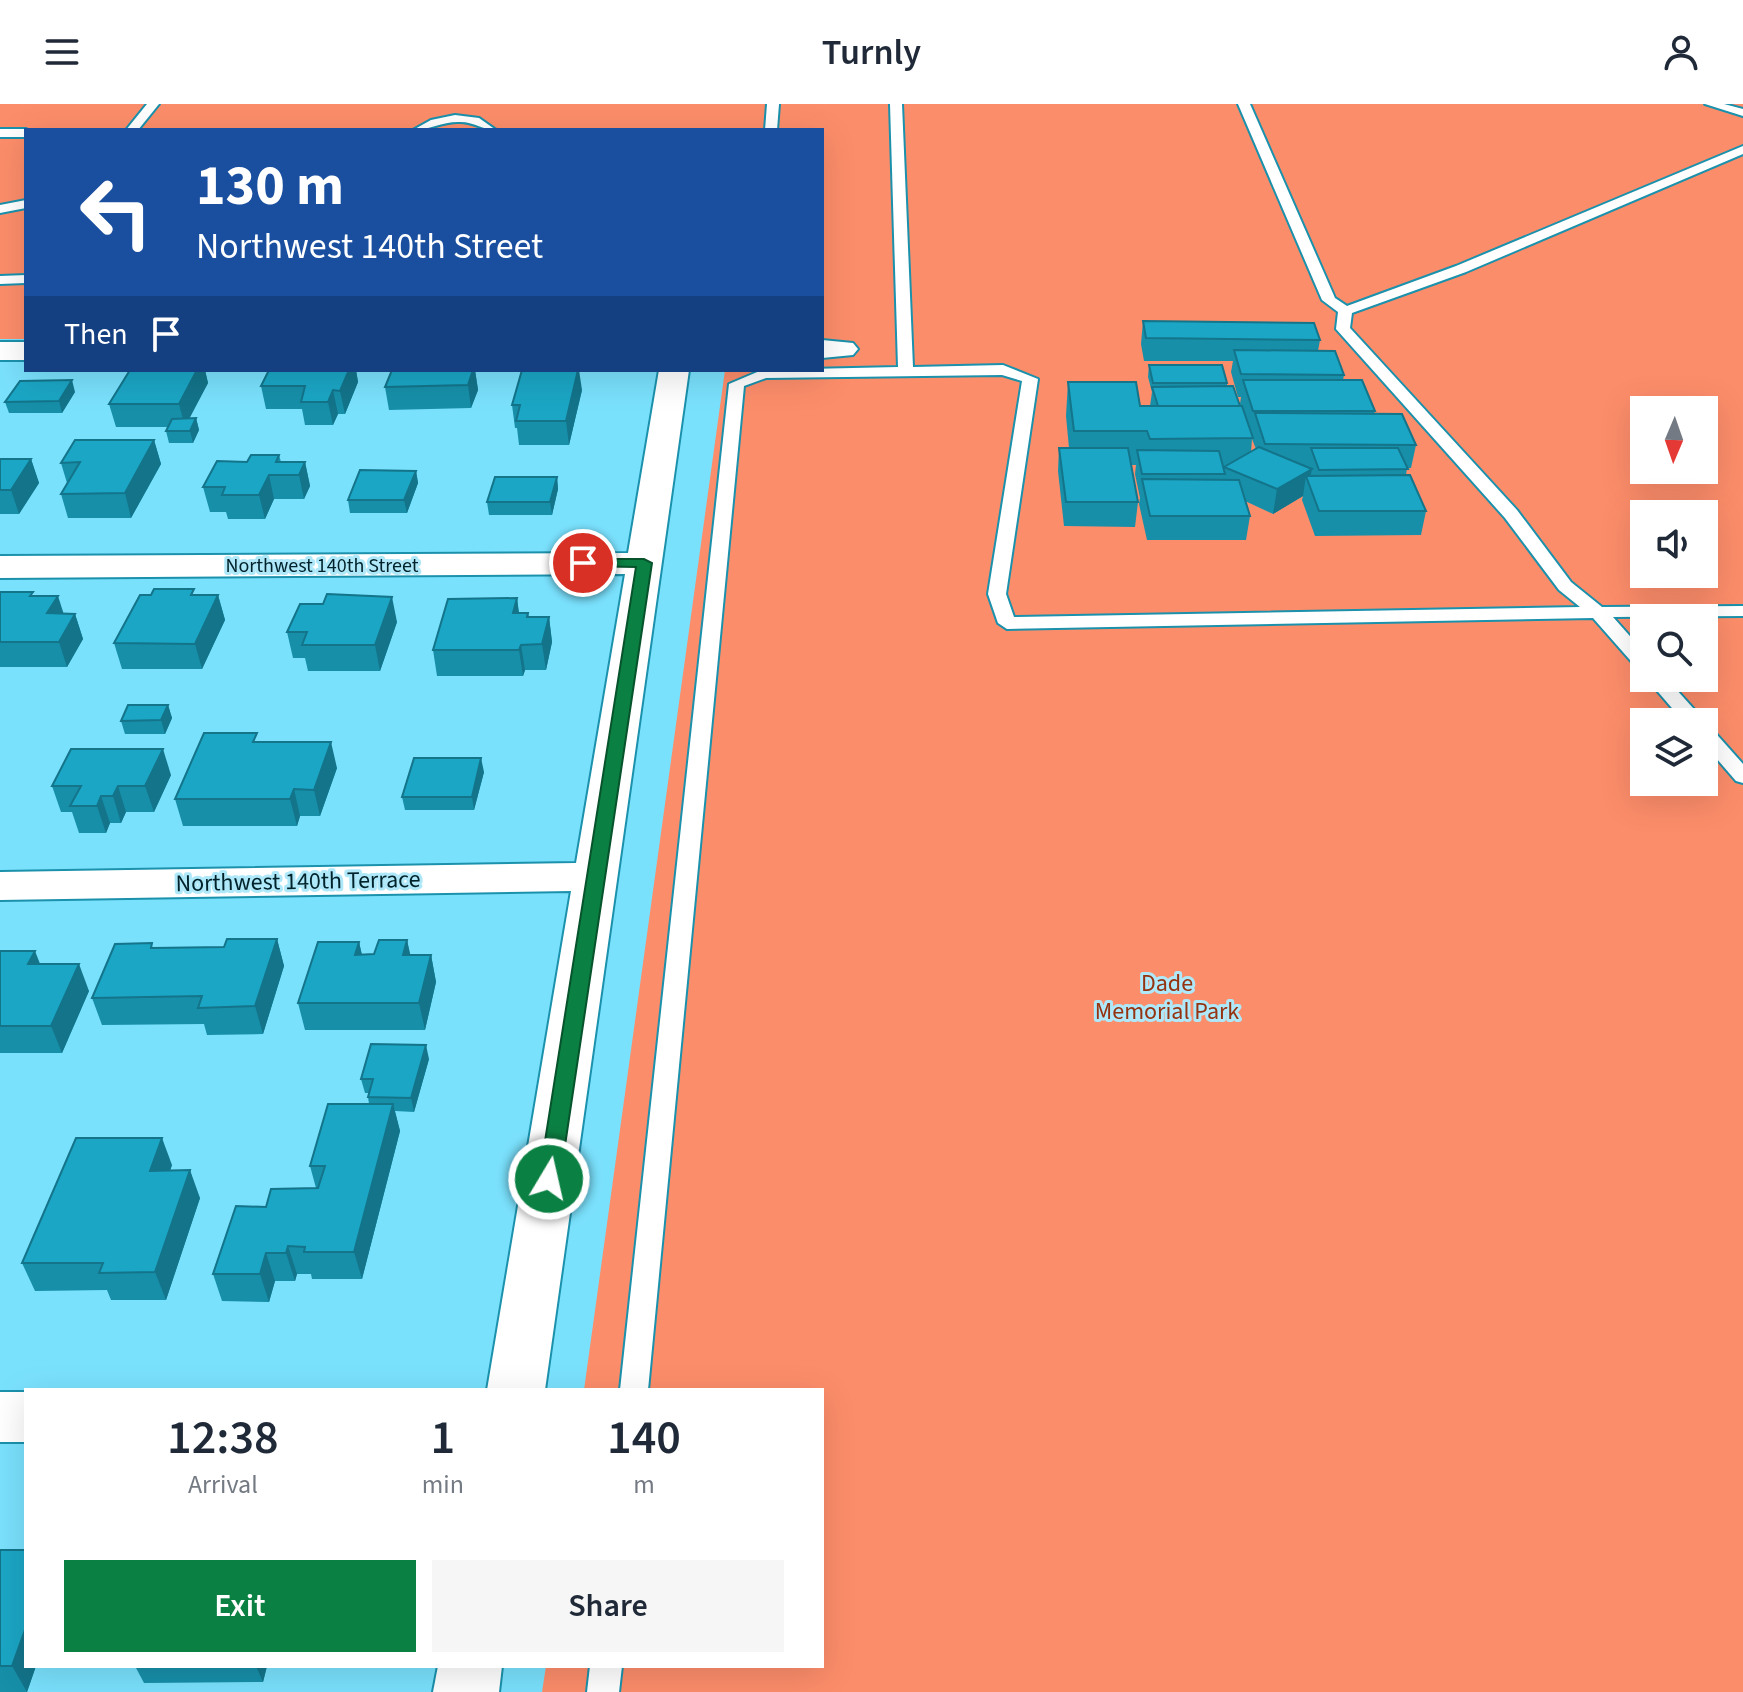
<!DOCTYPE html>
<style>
body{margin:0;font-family:"Source Sans 3",sans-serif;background:#f6f6f7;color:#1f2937;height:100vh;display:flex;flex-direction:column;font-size:30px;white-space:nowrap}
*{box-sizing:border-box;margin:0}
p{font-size:26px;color:#747a83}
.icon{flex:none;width:44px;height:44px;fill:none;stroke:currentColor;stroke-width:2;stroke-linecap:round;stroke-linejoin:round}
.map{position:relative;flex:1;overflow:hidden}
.details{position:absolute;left:24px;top:1284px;width:800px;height:280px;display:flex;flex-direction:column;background:#fff;border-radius:0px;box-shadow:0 8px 32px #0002}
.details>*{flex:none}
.banner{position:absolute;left:24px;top:24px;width:800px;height:244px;border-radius:0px;box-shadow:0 8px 32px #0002;background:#1a4fa0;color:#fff;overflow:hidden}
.needle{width:52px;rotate:182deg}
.buttons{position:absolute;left:1630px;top:292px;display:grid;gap:16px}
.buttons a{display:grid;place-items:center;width:88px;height:88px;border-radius:0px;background:#fff;box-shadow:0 8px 32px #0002;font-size:40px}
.pin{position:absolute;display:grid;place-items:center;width:68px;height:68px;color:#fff;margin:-34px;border:4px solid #fff;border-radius:50%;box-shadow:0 2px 8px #0007}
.me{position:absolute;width:88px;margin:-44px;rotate:9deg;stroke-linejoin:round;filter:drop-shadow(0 0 6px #0008)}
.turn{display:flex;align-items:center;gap:28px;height:168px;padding:0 40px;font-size:36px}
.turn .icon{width:104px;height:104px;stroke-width:2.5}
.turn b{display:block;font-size:56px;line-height:68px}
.then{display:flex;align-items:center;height:76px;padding:0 40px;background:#0003;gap:16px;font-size:30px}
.eta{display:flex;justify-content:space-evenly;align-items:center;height:136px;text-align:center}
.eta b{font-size:48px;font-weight:600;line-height:56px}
.primary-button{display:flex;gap:16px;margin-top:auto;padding:16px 40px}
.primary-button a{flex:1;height:92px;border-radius:0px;background:#0b8043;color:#fff;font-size:32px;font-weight:600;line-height:92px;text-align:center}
.primary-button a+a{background:#f6f6f7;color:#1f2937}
header{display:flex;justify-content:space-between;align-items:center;height:104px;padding:0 40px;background:#fff;font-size:36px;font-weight:600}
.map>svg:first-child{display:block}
.green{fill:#fc8d6a;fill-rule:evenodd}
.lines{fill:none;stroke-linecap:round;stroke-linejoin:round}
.lane-casing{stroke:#1b91ac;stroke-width:4}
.street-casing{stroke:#1b91ac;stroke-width:4}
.lane{fill:#fff;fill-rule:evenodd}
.street{fill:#fff;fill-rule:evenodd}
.wall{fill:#178fa9;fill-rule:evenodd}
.shaded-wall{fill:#13748a}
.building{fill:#1ba6c5;stroke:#13748a;stroke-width:2}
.route{fill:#0b8043;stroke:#07532c;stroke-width:2}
.labels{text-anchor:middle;stroke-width:6;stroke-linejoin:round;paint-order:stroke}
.far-street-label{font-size:20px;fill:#00222a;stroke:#afe8f9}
.street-label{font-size:24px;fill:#00222a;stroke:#afe8f9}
.park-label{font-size:24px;fill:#95320f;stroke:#afe8f9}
</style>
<header><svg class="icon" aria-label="menu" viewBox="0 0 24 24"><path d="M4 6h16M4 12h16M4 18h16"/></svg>Turnly<svg class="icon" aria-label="person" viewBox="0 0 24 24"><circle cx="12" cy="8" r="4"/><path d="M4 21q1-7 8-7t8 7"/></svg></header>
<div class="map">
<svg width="1743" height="1588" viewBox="0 0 1743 1588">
<rect width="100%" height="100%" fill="#7ae1fd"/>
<!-- green -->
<path class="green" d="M0,0H1743V1588H542L546,1562H822V1286H584L725,266H822V26H26V235H0ZM1644,306H1704V366H1644ZM1644,410H1704V470H1644ZM1644,514H1704V574H1644ZM1644,618H1704V678H1644Z"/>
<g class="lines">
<!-- lane casing -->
<g class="lane-casing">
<g id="lane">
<polygon points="147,0 159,0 138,26 126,26"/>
<polygon points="767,0 779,0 777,26 765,26"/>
<polygon points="890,0 902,0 913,263 1003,261 1038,275 1006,490 1014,513 1580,503 1559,486 1505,414 1336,225 1338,208 1322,196 1238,0 1250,0 1335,194 1347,202 1456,162 1743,42 1743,50 1466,168 1352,209 1350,224 1517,406 1571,478 1602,503 1743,502 1743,512 1613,513 1644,548 1644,566 1637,564 1593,514 1007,525 998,519 988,490 1022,277 1002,271 766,274 744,282 648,1286 620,1286 729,280 762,266 898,263"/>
<polygon points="1705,0 1724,0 1743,5 1743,12"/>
<path d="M455,11L479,14L496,26C482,26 473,17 458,18C442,18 429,26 413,26L431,16Z"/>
<polygon points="0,25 26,25 28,26 26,33 0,33"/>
<polygon points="26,96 26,104 0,109 0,101"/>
<polygon points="26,171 26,179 0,180 0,172"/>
<polygon points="1646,574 1666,574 1702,614 1705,618 1704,619 1684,618"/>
<polygon points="1704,622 1711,624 1743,660 1743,679 1736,677 1704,640"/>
<polygon points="590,1562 622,1562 619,1588 587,1588"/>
</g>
</g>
<!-- street casing -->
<g class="street-casing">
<g id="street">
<polygon points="822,236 853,239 858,245 853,251 822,254"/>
<rect x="0" y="238" width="26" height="18"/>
<polygon points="659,266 689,266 545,1286 487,1286 571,787 0,796 0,768 576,759 625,470 0,474 0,452 628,449"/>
<rect x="0" y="1288" width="26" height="50"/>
<polygon points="438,1562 502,1562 499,1588 433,1588"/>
</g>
</g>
<!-- lane -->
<use href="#lane" class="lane"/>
<!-- street -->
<use href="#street" class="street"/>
</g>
<!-- wall -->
<g class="wall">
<path d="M1143,217L1320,236L1318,247L1344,271L1343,276L1375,307L1374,310L1416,341L1411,364H1407L1406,371L1426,407L1421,431L1315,432L1302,396L1303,392L1273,410L1245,397L1250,412L1246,436H1147L1139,400L1140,394L1135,370L1136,361H1131L1138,398L1135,423L1064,422L1058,367L1059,344H1069L1066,312L1068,278L1140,302H1150L1152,288L1148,273L1149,261L1227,279V282L1240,300L1241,293H1238L1231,268L1233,257H1144L1141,240ZM1252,335L1256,345L1251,348Z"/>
<polygon points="130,266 205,266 208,279 189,314 196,314 199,326 193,339 169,339 166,327 168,323 116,323 109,300"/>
<polygon points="269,266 356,266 358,278 345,310 338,310 333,321 305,321 302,305 266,305 261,282"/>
<polygon points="475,266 478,286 471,304 389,306 385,283"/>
<polygon points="582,286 569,341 519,341 517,324 515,324 512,301"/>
<polygon points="75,288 62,309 9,309 5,298"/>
<polygon points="154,336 161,360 131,414 68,414 61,390 67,379 61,359"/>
<polygon points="279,351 281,358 305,358 310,382 304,395 274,395 265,415 228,415 226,408 210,408 203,383 247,358"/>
<polygon points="0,355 31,355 39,379 19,410 0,410"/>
<polygon points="416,367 418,379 407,409 350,409 348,396"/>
<polygon points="557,373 558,385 552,411 489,411 487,398"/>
<polygon points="0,488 34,492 63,510 75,510 83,535 67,563 0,563"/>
<polygon points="195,491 218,491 225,516 202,565 122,565 114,539"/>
<polygon points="517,494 519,509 528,509 529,513 549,513 552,538 546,566 525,566 523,572 437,572 433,546"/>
<polygon points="397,518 380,567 308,567 305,554 293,554 287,528"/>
<polygon points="168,601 172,614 165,630 125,630 121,617"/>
<polygon points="259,638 337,664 320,712 300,712 297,722 183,722 175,695"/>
<polygon points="484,668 474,706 405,706 402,693"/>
<polygon points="171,671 154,708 126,708 121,719 110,719 106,729 79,729 72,708 61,708 52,682"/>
<polygon points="277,835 284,862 263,930 207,931 204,920 102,921 92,894 154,844 224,843"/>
<polygon points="407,836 410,851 431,851 436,878 425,926 305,926 298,899 359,838 362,851 374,850"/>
<polygon points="0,847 89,887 62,949 0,949"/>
<polygon points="429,955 414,1008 395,1007 400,1027 362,1175 312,1175 311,1170 297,1170 295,1177 275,1177 269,1198 222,1197 213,1170 266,1103 316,1084 310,1062 369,1000 368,993 369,989 365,989 361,975"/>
<polygon points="172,1061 170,1067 200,1094 166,1196 111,1196 107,1186 35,1187 22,1159"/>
<polygon points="0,1446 26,1562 36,1562 27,1588 0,1588"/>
<polygon points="135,1562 267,1562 263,1578 144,1579"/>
</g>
<!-- shaded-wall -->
<g class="shaded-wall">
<polygon points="197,266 205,266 208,279 185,323 179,300"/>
<polygon points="349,266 356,266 358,278 345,310 340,287"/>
<polygon points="473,266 475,266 478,286 471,304 468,281"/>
<polygon points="578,266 579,266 582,286 569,341 566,317"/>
<polygon points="72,276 75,288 62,309 59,297"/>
<polygon points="333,286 338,310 333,321 328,298"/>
<polygon points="196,314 199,326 193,339 190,327"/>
<polygon points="154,336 161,360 131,414 125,389"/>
<polygon points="31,355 39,379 19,410 11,386"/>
<polygon points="305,358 310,382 304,395 299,371"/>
<polygon points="1312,365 1309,380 1306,372 1303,392 1273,410 1277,385"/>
<polygon points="416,367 418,379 407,409 404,396"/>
<polygon points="269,371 274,395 265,415 259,391"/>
<polygon points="557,373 558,385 552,411 550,398"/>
<polygon points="218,491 225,516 202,565 195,540"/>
<polygon points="58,492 66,517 47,509"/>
<polygon points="392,493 397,518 380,567 375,541"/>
<polygon points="517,494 520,519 513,509"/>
<polygon points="75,510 83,535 67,563 59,538"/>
<polygon points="549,513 552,538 546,566 542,540"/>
<polygon points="521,541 525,566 523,572 519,546"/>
<polygon points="168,601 172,614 165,630 161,616"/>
<polygon points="331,638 337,664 320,712 314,686"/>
<polygon points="163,645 171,671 154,708 145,682"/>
<polygon points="481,654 484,668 474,706 472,693"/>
<polygon points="118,682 126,708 121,719 113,692"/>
<polygon points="294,685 300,712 297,722 290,695"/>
<polygon points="101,692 110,719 106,729 97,702"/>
<polygon points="277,835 284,862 263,930 255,902"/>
<polygon points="407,836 413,863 403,851"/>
<polygon points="359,838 365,865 355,851"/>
<polygon points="35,847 46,875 28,860"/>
<polygon points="431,851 436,878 425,926 419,899"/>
<polygon points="79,860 89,887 62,949 51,922"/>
<polygon points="426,941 429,955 414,1008 411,994"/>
<polygon points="393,1000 400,1027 362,1175 354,1148"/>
<polygon points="162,1034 172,1061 160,1094 150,1067"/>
<polygon points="190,1066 200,1094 166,1196 155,1168"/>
<polygon points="288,1142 297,1170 295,1177 286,1149"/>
<polygon points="266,1149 275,1177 269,1198 260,1170"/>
<polygon points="26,1523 26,1562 36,1562 27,1588 12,1562"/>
<polygon points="256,1562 267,1562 263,1578"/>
</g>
<!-- building -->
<g class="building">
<polygon points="1143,217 1314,219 1320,236 1146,234"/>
<polygon points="1234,246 1335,247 1344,271 1241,270"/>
<polygon points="1149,261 1222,261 1227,279 1153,279"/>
<polygon points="130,266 197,266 179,300 109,300"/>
<polygon points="269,266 349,266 340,287 333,286 328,298 301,298 305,282 261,282"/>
<polygon points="392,266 473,266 468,281 385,283"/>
<polygon points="522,266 578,266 566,317 516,317 520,301 512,301"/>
<polygon points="72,276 59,297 5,298 20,277"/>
<polygon points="1243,276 1362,276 1375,307 1253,307"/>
<polygon points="1068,278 1136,278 1140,302 1242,302 1253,334 1150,335 1147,327 1074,327"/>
<polygon points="1233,282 1240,302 1158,302 1152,283"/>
<polygon points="1255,309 1402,310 1416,341 1265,340"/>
<polygon points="196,314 190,327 166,327 172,315"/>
<polygon points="75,336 154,336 125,389 61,390 80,358 61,359"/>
<polygon points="1259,343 1312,365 1277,385 1224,363"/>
<polygon points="1059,344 1128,344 1138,398 1066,398"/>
<polygon points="1311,344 1398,344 1408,365 1319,366"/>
<polygon points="1137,346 1219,347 1225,370 1142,370"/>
<polygon points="251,351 279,351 276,358 305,358 299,371 269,371 259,391 222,391 225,383 203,383 217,357 247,358"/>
<polygon points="0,355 31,355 11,386 0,386"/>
<polygon points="360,366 416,367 404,396 348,396"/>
<polygon points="1410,371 1426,407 1319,407 1306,372"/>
<polygon points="495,373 557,373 550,398 487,398"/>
<polygon points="1142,375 1239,376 1250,412 1150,412"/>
<polygon points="154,485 194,485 191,491 218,491 195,540 114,539 140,491 151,491"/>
<polygon points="0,488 33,488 30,492 58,492 47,509 75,510 59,538 0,538"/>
<polygon points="327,490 392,493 375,541 302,541 307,528 287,528 300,500 323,500"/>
<polygon points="517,494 513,509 528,509 527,513 549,513 542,540 521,541 519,546 433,546 448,495"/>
<polygon points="128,601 168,601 161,616 121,617"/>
<polygon points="204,629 257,629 253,638 331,638 314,686 294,685 290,695 175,695"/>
<polygon points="71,645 163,645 145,682 118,682 113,692 101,692 97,702 70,702 81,682 52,682"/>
<polygon points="414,654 481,654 472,693 402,693"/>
<polygon points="227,835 277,835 255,902 198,904 202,892 92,894 115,840 152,839 151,844 224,843"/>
<polygon points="379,836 407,836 403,851 431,851 419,899 298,899 318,838 359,838 355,851 374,850"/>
<polygon points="0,847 35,847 28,860 79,860 51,922 0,922"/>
<polygon points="371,940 426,941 411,994 368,993 373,975 361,975"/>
<polygon points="328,1000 393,1000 354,1148 304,1148 305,1143 288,1142 286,1149 266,1149 260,1170 213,1170 236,1102 266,1103 271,1085 318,1084 325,1062 310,1062"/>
<polygon points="76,1034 162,1034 150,1067 190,1066 155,1168 99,1169 103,1159 22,1159"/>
<polygon points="0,1446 26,1446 26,1523 12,1562 0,1562"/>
</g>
<!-- route -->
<polygon class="route" points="583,455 644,455 652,459 560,1075 557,1080 542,1080 539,1075 636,463 578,462 576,459"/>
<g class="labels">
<!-- far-street labels -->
<g class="far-street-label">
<text x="322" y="468">Northwest 140th Street</text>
</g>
<!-- street labels -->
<g class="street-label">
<text transform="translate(298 777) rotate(-1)" y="8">Northwest 140th Terrace</text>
</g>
<!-- park labels -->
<g class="park-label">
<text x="1167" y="887">Dade<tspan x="1167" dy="28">Memorial Park</tspan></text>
</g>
</g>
</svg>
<div class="buttons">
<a><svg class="needle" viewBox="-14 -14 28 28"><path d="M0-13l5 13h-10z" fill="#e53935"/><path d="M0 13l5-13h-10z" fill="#747a83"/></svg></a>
<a><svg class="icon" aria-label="sound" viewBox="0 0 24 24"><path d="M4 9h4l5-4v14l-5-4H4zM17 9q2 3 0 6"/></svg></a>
<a><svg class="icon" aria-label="search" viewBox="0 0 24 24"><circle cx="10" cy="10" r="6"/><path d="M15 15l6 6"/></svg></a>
<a><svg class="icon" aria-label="layers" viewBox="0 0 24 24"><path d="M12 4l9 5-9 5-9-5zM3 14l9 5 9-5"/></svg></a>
</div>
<div class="pin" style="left:583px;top:459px;background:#d93025"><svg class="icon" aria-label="arrive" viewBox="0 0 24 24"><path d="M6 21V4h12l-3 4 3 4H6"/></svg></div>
<svg class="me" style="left:549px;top:1075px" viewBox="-20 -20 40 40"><circle r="17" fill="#0b8043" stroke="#fff" stroke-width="3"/><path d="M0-11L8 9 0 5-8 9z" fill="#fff"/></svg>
<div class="banner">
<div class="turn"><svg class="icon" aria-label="left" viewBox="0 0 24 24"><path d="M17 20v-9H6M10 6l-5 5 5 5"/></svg><div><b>130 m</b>Northwest 140th Street</div></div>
<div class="then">Then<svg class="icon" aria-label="arrive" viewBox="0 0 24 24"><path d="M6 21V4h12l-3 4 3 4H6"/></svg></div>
</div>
<section class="details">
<div class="eta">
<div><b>12:38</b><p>Arrival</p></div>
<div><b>1</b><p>min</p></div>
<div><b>140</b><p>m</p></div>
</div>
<div class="primary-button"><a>Exit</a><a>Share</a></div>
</section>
</div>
